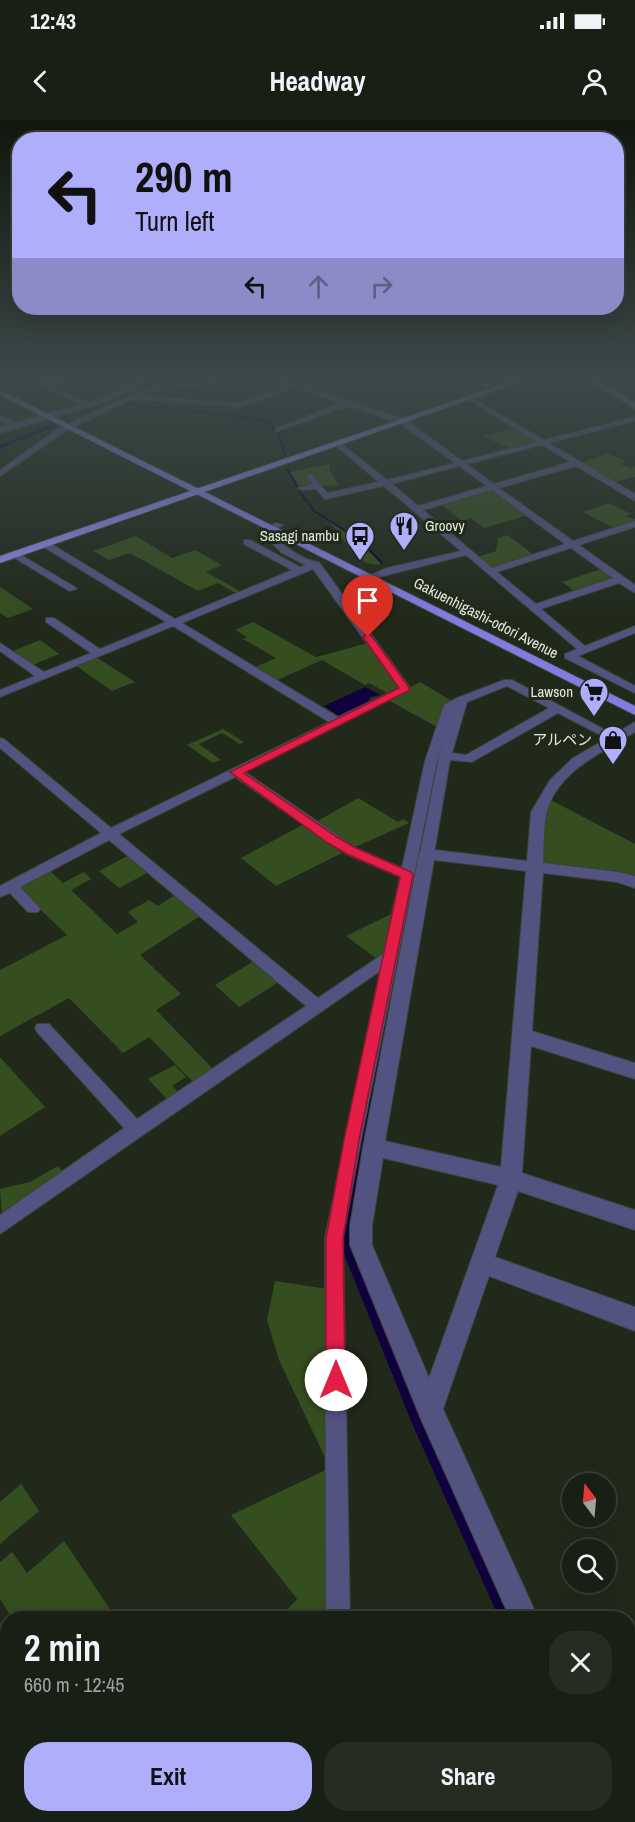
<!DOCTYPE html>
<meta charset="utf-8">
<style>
body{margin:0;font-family:"Archivo Narrow","Noto Sans JP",sans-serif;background:#252c22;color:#f1f3f6;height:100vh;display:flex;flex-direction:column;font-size:22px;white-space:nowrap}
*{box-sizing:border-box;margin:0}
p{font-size:20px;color:#9fa2a0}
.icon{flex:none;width:33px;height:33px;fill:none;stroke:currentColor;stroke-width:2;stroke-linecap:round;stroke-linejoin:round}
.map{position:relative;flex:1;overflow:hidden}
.sheet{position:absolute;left:0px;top:1491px;width:636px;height:212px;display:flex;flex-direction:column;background:#181f14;border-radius:24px 24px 0 0;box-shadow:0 6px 24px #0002,0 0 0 2px #363d34}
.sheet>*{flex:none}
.top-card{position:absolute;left:12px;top:12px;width:612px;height:183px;border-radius:24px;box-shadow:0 6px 24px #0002,0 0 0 2px #363d34;background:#aeaefa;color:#111;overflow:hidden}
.needle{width:39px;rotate:344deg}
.tools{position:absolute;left:562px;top:1353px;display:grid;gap:12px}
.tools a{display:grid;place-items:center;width:54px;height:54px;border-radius:50%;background:#181f14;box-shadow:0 6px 24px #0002,0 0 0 2px #363d34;font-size:30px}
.pin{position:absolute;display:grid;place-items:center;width:51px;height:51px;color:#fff;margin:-62px -26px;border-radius:50% 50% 50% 0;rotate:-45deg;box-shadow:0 0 6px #0007}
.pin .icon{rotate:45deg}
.me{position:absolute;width:66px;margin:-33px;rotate:0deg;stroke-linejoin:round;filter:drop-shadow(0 0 4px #0008)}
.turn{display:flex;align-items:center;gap:21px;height:126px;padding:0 24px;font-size:27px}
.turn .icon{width:78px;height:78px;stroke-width:2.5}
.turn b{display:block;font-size:42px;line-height:51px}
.lanes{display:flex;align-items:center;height:57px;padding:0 24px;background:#0003;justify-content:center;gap:30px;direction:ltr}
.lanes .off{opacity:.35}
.round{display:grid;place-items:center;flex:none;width:63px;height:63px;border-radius:24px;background:#252c22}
.headline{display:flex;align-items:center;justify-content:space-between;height:102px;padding:0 24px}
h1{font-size:36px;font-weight:700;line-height:45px}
.cta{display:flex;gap:12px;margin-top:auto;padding:12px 24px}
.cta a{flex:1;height:69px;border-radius:24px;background:#aeaefa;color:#111;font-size:24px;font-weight:700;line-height:69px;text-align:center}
.cta a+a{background:#252c22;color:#f1f3f6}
.status{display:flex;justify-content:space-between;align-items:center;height:42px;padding:0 30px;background:#181f14;direction:ltr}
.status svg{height:16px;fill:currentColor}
header{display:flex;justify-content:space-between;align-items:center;height:78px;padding:0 24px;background:#181f14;font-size:27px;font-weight:700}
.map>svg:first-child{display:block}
.green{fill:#354e20}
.water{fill:#10003d}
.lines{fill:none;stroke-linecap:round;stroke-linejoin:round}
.stream{stroke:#10003d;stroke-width:2}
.canal{fill:#10003d;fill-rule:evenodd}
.minor-casing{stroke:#3b4436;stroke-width:2}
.tertiary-casing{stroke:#3b4436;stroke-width:2}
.secondary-casing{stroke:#3b4436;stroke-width:2}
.primary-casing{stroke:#3b4436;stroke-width:2}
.trunk-casing{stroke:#3b4436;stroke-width:2}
.minor{fill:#535382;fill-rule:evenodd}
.tertiary{fill:#535382;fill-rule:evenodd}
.secondary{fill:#6d6ab7;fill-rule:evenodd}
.primary{fill:#817cdf;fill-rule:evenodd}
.trunk{fill:#8b87e8;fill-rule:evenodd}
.route{fill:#e11d48;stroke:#92132f;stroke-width:1.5}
.labels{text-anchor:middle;stroke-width:6;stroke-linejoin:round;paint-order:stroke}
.far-poi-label{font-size:15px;fill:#e3e9df;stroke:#20291a;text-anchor:end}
.far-street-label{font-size:15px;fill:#e3e9df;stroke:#20291a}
</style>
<div class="status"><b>12:43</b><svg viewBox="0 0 49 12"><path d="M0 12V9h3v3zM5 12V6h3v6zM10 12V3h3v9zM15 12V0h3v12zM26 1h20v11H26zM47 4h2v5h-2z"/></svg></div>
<header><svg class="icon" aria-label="back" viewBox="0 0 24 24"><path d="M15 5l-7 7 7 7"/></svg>Headway<svg class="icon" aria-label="person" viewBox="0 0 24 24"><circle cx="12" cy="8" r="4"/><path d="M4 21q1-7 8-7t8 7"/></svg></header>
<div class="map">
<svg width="635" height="1702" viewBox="0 0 635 1702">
<rect width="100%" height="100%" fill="#20291a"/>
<!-- green -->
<g class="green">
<polygon points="516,307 537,322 510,328 482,316"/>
<polygon points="608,334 635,344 627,341 620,344 630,348 635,347 635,357 611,363 580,343"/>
<polygon points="329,344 330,351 339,365 301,368 290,352"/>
<polygon points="492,368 529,395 484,408 470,398 462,401 440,384"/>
<polygon points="609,383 635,396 631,394 625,396 635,399 635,403 616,409 583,392"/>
<path d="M320,396L360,422L381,444C357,449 345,418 331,404C328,401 323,399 320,396Z"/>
<polygon points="508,415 534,435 494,449 477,437 496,431 498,418"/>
<polygon points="136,416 172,438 195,430 222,445 206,452 242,472 237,474 218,463 198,471 130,433 109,440 93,431"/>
<polygon points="601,449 613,458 576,472 562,462"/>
<polygon points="0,467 33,489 8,498 0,493"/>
<polygon points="253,502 316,537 368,523 399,567 389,574 369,563 365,565 322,540 275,561 253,548 276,538 243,519 247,517 235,510"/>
<polygon points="40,520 59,534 33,545 13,531"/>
<polygon points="96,537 135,562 112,571 75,545"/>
<polygon points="420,562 450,580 439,608 388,580"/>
<polygon points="223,609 244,622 240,624 222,613 199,624 221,640 213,643 187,625"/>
<polygon points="358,678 398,702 404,699 409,703 353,728 314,703"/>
<polygon points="547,678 635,724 635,758 539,744"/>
<polygon points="302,705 342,733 276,766 241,738"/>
<polygon points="129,735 149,752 119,768 99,751"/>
<polygon points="49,750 63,763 84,752 91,759 71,770 117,814 138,802 128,792 149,780 158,786 175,775 200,796 140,835 181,874 156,890 215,951 195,964 149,917 123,933 69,878 0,916 0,850 67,815 20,770 19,765"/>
<polygon points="395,792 385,835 377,839 346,816"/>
<polygon points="254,841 279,862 239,887 215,865"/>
<polygon points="0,937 45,987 0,1016"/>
<polygon points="175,945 186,957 172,966 179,973 168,980 148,959"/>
<polygon points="58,1046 65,1054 2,1096 0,1069 30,1062"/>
<polygon points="275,1161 327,1169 330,1348 328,1498 279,1498 297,1479 231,1395 330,1348 279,1240 267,1200"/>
<polygon points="21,1364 39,1391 0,1424 0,1382"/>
<polygon points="64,1421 116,1498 12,1498 0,1479 0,1442 12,1432 27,1453"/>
<polygon points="0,1517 8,1530 8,1695 70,1695 62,1702 0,1702"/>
</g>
<!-- water -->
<g class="water">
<polygon points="365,567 380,575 370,577 368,582 339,596 324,586"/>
<polygon points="453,589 457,589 352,1115 426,1297 518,1498 499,1498 411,1301 342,1129 342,1115 433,649"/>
</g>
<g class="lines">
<!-- stream -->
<g class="stream">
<polyline points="122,276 149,265"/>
<polyline points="121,283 260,299 277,309 285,335"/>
<polyline points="287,348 297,367"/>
<polyline points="299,370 307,382"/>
<polyline points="309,384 314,391 360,420 382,443"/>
</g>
<!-- canal -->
<g class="canal">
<polygon points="160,259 168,259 151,266 146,265"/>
<polygon points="50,305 55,306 0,329 0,325"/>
</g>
<!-- minor casing -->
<g class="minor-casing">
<g id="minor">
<polygon points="37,259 152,259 149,261 45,263 90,283 87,287 38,264 34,261"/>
<path d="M224,259H241L148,272L138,276L239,283L288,265L273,259H282L405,299L462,341L537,322L467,279V277H471L544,320L635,297V301L549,323L635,374V381L576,346L499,368L573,421L635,401V407L579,425L635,465V473L619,463L541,489L585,526L635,506V513L578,536L635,566V573L565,538V534L577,529L466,435L368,460V456L387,448L461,431L384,366L325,379L316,369L302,370L298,368L313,364L307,356L311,354L327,373L379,362L335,325L334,323L338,321L387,360L455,343L399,303L349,286L276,312V308L342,283L295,267L240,287L132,279L66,311L0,356V350L60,307L144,269ZM542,325L570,342L494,364L467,344ZM459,346L487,366L418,386L392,364ZM492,370L565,424L492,448L423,390ZM571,428L613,458L536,484L497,452Z"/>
<polygon points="464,259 473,259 500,268 495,269"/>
<polygon points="0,295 19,304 20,306 13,308 0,300"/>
<path d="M276,403L283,405L269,412C283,424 300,440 319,442L411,569L245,652L356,728L402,748L425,641L444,585L457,578L504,560H512L622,619L620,621H612L558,593L472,642L450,640L434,734L427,738L420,734L439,636L456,587L437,641L361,1020L343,1118L350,1498H326L325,1118L380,851L0,1114V1095L124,1008L37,912L35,908L37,904H49L137,999L306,886L109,720L20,767L38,786L40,789L38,792H28L10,773L0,777V766L101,713L0,628V618L4,619L111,708L329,602L173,506L0,577V570L35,556L0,531V523L44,552L91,533L46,502V498H54L100,529L166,502L42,426V422H48L175,499L292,450L244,424V420H250L300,447L306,445L282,433L259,411ZM313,449L399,568L338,597L182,503ZM507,566L549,588L466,635L452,633L467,582ZM235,657L346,734L400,757L383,834L318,878L119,714Z"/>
<polygon points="16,432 75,467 77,469 69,471 13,437 11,435"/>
<rect x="327" y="1695" width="26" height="7"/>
</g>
</g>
<!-- tertiary casing -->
<g class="tertiary-casing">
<g id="tertiary">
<polygon points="144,259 154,259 104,283 0,313 0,307 98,279"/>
<path d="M635,602V612C603,632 558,651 547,691C543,707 544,726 543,743L618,752L635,756V768L617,762L543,753L532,911L635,943V959L531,926L522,1053L635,1090V1110L518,1071L495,1137L635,1187V1211L489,1156L443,1289L538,1498H510L421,1299L350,1125V1106L363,1027L419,734L421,730L427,729L527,741L531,692L550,660L573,638ZM434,740L526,751L501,1047L385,1021ZM383,1038L498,1065L429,1258L372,1125V1106Z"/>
<polygon points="635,1662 635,1702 600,1702 597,1695 628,1695 628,1665"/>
</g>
</g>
<!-- secondary casing -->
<g class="secondary-casing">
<polygon id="secondary" points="587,259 596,259 635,282 635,289"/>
</g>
<!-- primary casing -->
<g class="primary-casing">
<polygon id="primary" points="0,270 635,586 635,595 0,275"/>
</g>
<!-- trunk casing -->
<g class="trunk-casing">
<polygon id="trunk" points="518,259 529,259 0,443 0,436"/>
</g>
<!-- minor -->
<use href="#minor" class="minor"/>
<!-- tertiary -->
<use href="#tertiary" class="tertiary"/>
<!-- secondary -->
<use href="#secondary" class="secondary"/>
<!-- primary -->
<use href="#primary" class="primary"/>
<!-- trunk -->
<use href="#trunk" class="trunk"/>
</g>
<!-- sky -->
<linearGradient id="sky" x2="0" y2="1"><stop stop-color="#12170e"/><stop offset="0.52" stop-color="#3c4949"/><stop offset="1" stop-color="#3c4949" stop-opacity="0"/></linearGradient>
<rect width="635" height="497" fill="url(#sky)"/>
<!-- route -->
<polygon class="route" points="365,515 371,515 410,569 408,571 244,653 337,717 356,728 411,752 413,755 359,1020 343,1118 345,1260 342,1267 336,1270 329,1267 326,1260 326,1118 344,1020 400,757 347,734 328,723 230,652 399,568 363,517"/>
<!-- icons -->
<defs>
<g id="restaurant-pin" transform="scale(1.5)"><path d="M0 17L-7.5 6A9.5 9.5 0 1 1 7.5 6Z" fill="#aeaefa" stroke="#20291a"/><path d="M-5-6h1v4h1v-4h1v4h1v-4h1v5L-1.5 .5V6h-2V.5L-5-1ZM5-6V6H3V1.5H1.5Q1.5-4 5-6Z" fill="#111"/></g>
<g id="bus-pin" transform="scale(1.5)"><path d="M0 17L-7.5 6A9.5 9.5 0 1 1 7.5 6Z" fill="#aeaefa" stroke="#20291a"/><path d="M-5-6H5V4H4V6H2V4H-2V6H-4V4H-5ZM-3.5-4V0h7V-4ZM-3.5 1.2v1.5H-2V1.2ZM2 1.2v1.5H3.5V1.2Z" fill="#111"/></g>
<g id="supermarket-pin" transform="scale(1.5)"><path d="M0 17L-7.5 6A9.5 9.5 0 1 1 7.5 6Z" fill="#aeaefa" stroke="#20291a"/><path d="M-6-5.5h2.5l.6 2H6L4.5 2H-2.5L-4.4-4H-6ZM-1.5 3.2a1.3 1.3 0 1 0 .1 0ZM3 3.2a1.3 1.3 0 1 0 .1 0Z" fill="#111"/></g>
<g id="shop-pin" transform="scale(1.5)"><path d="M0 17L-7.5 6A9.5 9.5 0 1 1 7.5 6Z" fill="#aeaefa" stroke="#20291a"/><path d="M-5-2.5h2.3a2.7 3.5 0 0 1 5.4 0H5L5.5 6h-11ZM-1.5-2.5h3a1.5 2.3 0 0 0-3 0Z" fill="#111"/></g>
</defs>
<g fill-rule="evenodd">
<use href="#restaurant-pin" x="404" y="406"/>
<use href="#bus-pin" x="360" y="416"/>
<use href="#supermarket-pin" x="594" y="572"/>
<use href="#shop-pin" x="613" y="620"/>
</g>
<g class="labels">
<!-- far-poi labels -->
<g class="far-poi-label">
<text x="425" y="411" text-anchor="start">Groovy</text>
<text x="339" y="421">Sasagi nambu</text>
<text x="573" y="577">Lawson</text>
<text x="592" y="625">アルペン</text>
</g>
<!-- far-street labels -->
<g class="far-street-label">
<text transform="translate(486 498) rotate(27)" y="5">Gakuenhigashi-odori Avenue</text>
</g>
</g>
</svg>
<div class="tools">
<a><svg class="needle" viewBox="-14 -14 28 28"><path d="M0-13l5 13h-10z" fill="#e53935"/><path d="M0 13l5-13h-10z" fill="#9fa2a0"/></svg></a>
<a><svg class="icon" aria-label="search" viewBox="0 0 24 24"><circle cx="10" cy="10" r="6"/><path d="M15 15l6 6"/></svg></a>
</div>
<div class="pin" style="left:368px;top:517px;background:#d93025"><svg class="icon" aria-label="arrive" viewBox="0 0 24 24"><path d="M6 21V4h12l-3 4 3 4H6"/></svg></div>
<svg class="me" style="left:336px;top:1260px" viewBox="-20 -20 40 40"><circle r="19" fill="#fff"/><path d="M0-13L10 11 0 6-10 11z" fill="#e11d48"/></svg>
<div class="top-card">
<div class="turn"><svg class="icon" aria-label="left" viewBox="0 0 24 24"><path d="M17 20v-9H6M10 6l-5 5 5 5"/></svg><div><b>290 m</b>Turn left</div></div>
<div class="lanes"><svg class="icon" aria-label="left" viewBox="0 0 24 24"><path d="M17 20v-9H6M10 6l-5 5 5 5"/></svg><svg class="icon off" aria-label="ahead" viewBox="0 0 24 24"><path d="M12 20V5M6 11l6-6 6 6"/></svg><svg class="icon off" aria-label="right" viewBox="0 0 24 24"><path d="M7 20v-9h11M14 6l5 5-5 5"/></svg></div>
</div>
<section class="sheet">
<div class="headline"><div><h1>2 min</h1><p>660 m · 12:45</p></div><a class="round"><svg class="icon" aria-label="close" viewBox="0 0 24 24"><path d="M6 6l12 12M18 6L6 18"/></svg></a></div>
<div class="cta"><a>Exit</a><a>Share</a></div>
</section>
</div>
